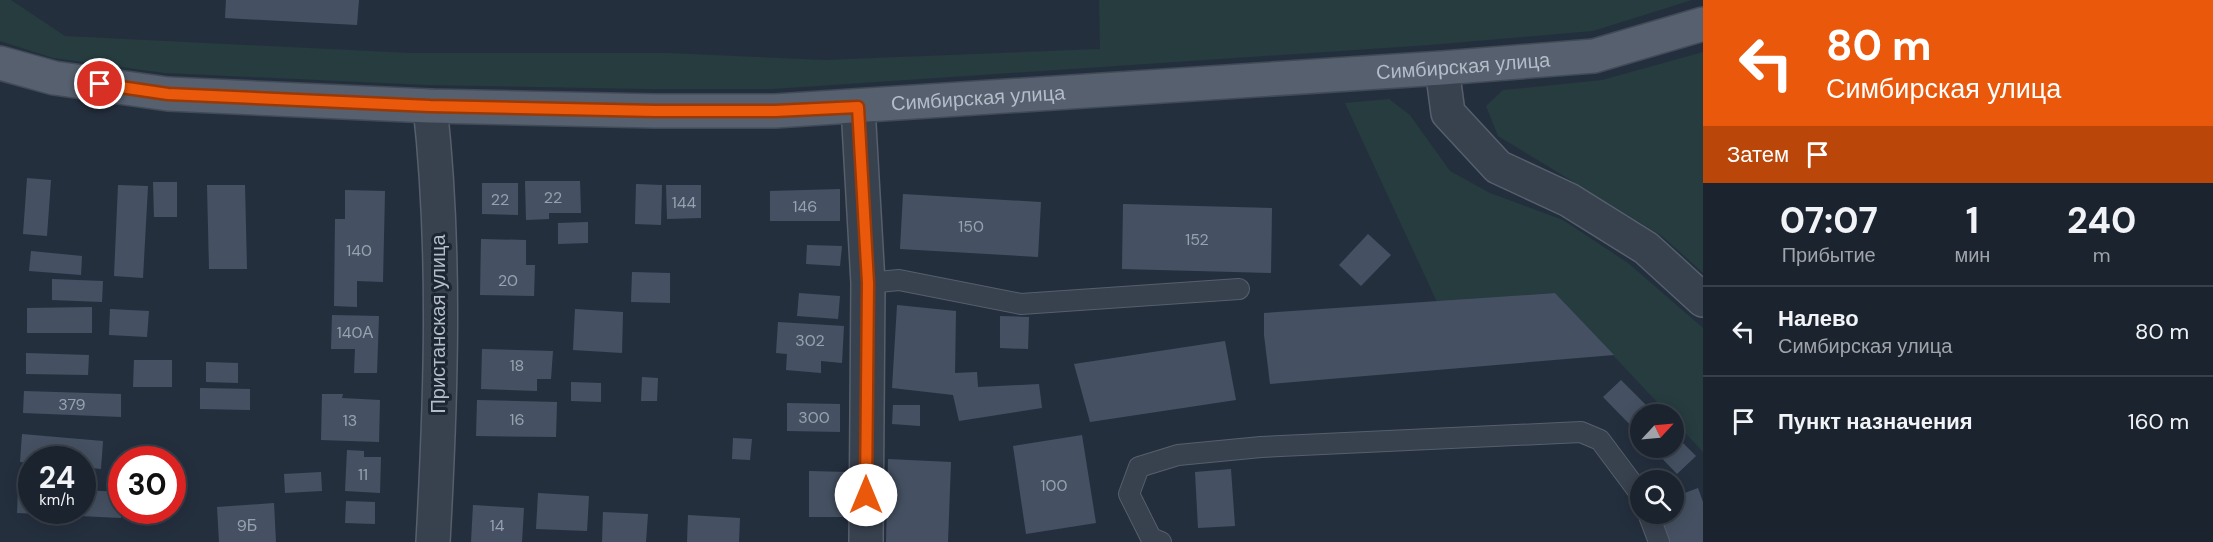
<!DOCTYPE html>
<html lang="ru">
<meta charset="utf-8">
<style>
body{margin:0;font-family:"DM Sans",sans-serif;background:#242b36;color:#f1f3f6;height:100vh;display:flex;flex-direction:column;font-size:22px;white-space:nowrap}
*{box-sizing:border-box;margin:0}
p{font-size:20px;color:#a0a4aa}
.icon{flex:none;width:33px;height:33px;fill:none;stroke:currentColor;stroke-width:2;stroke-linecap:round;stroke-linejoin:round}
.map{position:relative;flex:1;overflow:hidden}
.details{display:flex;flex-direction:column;background:#1b232e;width:510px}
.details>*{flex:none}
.top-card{background:#ea580c;color:#fff;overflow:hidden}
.needle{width:39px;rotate:64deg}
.fabs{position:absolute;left:1630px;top:404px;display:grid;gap:12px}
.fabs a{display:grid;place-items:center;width:54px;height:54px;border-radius:50%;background:#1b232e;box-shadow:0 3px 15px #0003,0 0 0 2px #39404a;font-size:30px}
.speed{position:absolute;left:18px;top:446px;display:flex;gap:12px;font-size:30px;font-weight:700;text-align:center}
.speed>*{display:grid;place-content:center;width:78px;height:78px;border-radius:50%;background:#1b232e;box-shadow:0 3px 15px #0003,0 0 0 2px #39404a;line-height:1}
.speed small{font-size:15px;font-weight:400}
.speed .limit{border:9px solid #d22;background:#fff;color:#111}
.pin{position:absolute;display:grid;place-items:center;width:51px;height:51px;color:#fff;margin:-26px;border:3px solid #fff;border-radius:50%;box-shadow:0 2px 6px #0007}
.me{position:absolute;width:66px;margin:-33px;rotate:0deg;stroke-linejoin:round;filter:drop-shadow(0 0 4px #0008)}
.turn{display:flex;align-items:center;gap:21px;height:126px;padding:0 24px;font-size:27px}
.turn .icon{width:78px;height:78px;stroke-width:2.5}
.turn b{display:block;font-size:42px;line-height:51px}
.then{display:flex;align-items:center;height:57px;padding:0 24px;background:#0003;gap:12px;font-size:22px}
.eta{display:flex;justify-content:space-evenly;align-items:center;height:102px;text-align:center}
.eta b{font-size:36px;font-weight:700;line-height:42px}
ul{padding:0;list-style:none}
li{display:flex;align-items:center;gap:18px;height:90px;padding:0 24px;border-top:2px solid #39404a}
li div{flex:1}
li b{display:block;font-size:22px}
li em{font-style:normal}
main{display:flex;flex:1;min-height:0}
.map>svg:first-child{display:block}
.green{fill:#263c3f}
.building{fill:#455162}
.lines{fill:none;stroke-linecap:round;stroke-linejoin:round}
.lane-casing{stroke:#565f6c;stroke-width:22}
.street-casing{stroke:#565f6c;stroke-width:36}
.primary-casing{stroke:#414a57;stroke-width:36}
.lane{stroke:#38414e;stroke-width:20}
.street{stroke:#38414e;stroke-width:33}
.primary{stroke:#56606e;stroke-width:33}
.route-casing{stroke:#983908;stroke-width:15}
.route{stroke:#ea580c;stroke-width:10}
.labels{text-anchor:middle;stroke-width:6;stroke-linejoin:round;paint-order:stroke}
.number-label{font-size:16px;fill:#98a1af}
.street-label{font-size:20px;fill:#b4bcc9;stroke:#1d2633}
</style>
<main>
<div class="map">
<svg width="1703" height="542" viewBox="0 0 1703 542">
<rect width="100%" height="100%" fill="#242f3e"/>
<!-- green -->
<g class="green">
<polygon points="0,0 11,0 65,36 410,53 668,53 825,60 1100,49 1099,0 1692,0 1593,31 1430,45 773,89 645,89 427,85 165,73 53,58 0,41"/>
<polygon points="1703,52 1703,273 1662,236 1498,136 1486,106 1503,90 1602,80"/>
<polygon points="1389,99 1410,115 1450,171 1490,193 1563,220 1628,263 1703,328 1703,452 1674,421 1674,414 1668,414 1555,293 1437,302 1345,103"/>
</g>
<!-- building -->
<g class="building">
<polygon points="226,0 359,0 357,25 225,18"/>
<polygon points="27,178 51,180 47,236 23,234"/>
<polygon points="525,181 580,181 581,213 549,213 549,219 526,220"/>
<polygon points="153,182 177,182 177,217 154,217"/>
<polygon points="482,183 518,183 518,215 482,214"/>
<polygon points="636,184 662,185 661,225 635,224"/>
<polygon points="118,185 148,186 143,278 114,276"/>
<polygon points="207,185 245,185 247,269 209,269"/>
<polygon points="666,185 701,185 701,218 667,219"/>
<polygon points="840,189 840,221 770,221 770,191"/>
<polygon points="345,190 385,191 383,282 357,281 357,307 334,306 335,219 345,219"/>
<polygon points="903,194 1041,202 1038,257 900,249"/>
<polygon points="1123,204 1272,208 1271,273 1122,269"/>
<polygon points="588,222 588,243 558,244 558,223"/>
<polygon points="1368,234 1391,255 1361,286 1339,265"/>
<polygon points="481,239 526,240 526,265 535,265 534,296 480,295"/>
<polygon points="807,245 842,246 840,266 806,264"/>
<polygon points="31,251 82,256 81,275 29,271"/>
<polygon points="632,272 670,273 670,303 631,302"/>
<polygon points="52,279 103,281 102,302 52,300"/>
<polygon points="799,293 840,296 838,319 797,316"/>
<polygon points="1555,293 1614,355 1270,384 1264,335 1264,313"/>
<polygon points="897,305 956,311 955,373 977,372 978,387 1039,384 1042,408 959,421 953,395 892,388"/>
<polygon points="92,307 92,333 27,333 27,308"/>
<polygon points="110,309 149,311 147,337 109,335"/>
<polygon points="575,309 623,312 622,353 573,350"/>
<polygon points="332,315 379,316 377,373 354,373 355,349 331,349"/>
<polygon points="1000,316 1029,317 1028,349 1000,348"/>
<polygon points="778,322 844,326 842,363 821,361 821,373 786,370 787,354 776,353"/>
<polygon points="1225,341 1236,400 1090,422 1074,364"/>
<polygon points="482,349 553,351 551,379 537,379 537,391 481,389"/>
<polygon points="26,353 89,355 88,375 26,374"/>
<polygon points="134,360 172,360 172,387 133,387"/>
<polygon points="206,362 238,363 238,383 206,382"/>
<polygon points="642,377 658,378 657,401 641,401"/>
<polygon points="1621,380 1655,414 1641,414 1641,436 1603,397"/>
<polygon points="571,382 601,383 601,402 571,401"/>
<polygon points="200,388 250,389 250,410 200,409"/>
<polygon points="24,391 121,394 121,417 23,413"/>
<polygon points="322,394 343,394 342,398 380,400 379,442 321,440"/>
<polygon points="477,400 557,402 556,437 476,436"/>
<polygon points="787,403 840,404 840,432 787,431"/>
<polygon points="893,405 920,405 920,426 892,424"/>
<polygon points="22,434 103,441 101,469 82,467 82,459 32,459 32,463 20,462"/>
<polygon points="1674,434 1696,456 1677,474 1651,447 1674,447"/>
<polygon points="1082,435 1096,523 1026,534 1013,446"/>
<polygon points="733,438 752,439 750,460 732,459"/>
<polygon points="347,450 364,451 364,457 381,457 380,493 345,491"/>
<polygon points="888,459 951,462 948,542 886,542"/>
<polygon points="1231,469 1235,526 1198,528 1195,472"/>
<polygon points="809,471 849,472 849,517 809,517"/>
<polygon points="321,472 322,491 285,493 284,474"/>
<polygon points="18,487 32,488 32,510 82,510 82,490 122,492 121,518 17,513"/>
<polygon points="1698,488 1703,502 1703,542 1670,542 1659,513 1674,513 1674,497"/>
<polygon points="538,493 589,496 587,531 536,529"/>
<polygon points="346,501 375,502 375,524 345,523"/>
<polygon points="274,503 276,542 219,542 217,507"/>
<polygon points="473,505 524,508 522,542 471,542"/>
<polygon points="603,512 648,514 646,542 602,542"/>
<polygon points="688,515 740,518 739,542 687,542"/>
</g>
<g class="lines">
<!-- lane casing -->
<g class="lane-casing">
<g id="lane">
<polyline points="868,283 899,280 1021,304 1239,289"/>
<polyline points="1648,513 1659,542"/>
<polyline points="1161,542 1151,538 1129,494 1139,467 1178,455 1261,447 1581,432 1600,440 1641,495"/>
</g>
</g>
<!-- street casing -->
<g class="street-casing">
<g id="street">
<polyline points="1442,68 1448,113 1498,167 1569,200 1646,248 1703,300"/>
<path d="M430,106C446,250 441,397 433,542"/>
<polyline points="858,107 868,283 866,542"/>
</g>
</g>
<!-- primary casing -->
<g class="primary-casing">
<g id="primary">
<path id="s1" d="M0,63L54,78L168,94L430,106L655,111H775L1442,68L1594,56L1703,24"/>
</g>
</g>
<!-- lane -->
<use href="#lane" class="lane"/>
<!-- street -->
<use href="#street" class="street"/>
<!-- primary -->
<use href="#primary" class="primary"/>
</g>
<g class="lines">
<!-- route casing -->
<g class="route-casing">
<polyline id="route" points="100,84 168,94 430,106 655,111 775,111 858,107 868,283 866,495"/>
</g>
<!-- route -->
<use href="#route" class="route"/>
</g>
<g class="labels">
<!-- number labels -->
<g class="number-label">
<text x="553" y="203">22</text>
<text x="500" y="205">22</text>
<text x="684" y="208">144</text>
<text x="805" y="212">146</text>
<text x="971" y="232">150</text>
<text x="1197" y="245">152</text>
<text x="359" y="256">140</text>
<text x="508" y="286">20</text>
<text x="355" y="338">140А</text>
<text x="810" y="346">302</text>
<text x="517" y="371">18</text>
<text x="72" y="410">379</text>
<text x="814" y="423">300</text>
<text x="517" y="425">16</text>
<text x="350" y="426">13</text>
<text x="363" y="480">11</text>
<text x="1054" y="491">100</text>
<text x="247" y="531">9Б</text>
<text x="497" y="531">14</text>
</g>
<!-- street labels -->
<g class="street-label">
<text dy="7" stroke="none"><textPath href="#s1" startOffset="1468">Симбирская улица</textPath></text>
<text dy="7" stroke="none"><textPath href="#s1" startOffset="982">Симбирская улица</textPath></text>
<text transform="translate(438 324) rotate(-90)" y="7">Пристанская улица</text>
</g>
</g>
</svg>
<div class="fabs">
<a><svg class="needle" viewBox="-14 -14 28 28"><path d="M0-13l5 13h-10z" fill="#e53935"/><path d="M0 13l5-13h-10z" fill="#a0a4aa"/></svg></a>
<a><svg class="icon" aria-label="search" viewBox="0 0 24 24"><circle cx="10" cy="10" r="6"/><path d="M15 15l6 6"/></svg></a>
</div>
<div class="speed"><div>24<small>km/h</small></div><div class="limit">30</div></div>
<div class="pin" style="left:100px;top:84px;background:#d93025"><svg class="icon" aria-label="arrive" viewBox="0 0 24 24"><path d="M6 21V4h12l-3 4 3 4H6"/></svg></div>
<svg class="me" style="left:866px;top:495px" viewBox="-20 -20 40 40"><circle r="19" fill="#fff"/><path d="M0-13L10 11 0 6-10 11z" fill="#ea580c"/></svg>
</div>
<section class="details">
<div class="top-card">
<div class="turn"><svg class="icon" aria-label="left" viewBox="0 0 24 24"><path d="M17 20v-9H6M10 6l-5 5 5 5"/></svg><div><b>80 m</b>Симбирская улица</div></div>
<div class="then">Затем<svg class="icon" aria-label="arrive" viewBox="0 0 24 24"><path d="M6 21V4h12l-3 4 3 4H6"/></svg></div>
</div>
<div class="eta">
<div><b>07:07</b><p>Прибытие</p></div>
<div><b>1</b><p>мин</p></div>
<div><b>240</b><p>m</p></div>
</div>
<ul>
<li><svg class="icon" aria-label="left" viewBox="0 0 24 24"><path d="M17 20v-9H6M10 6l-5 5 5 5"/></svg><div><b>Налево</b><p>Симбирская улица</p></div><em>80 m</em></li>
<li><svg class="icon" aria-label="arrive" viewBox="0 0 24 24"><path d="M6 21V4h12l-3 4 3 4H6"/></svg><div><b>Пункт назначения</b></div><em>160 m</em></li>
</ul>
</section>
</main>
